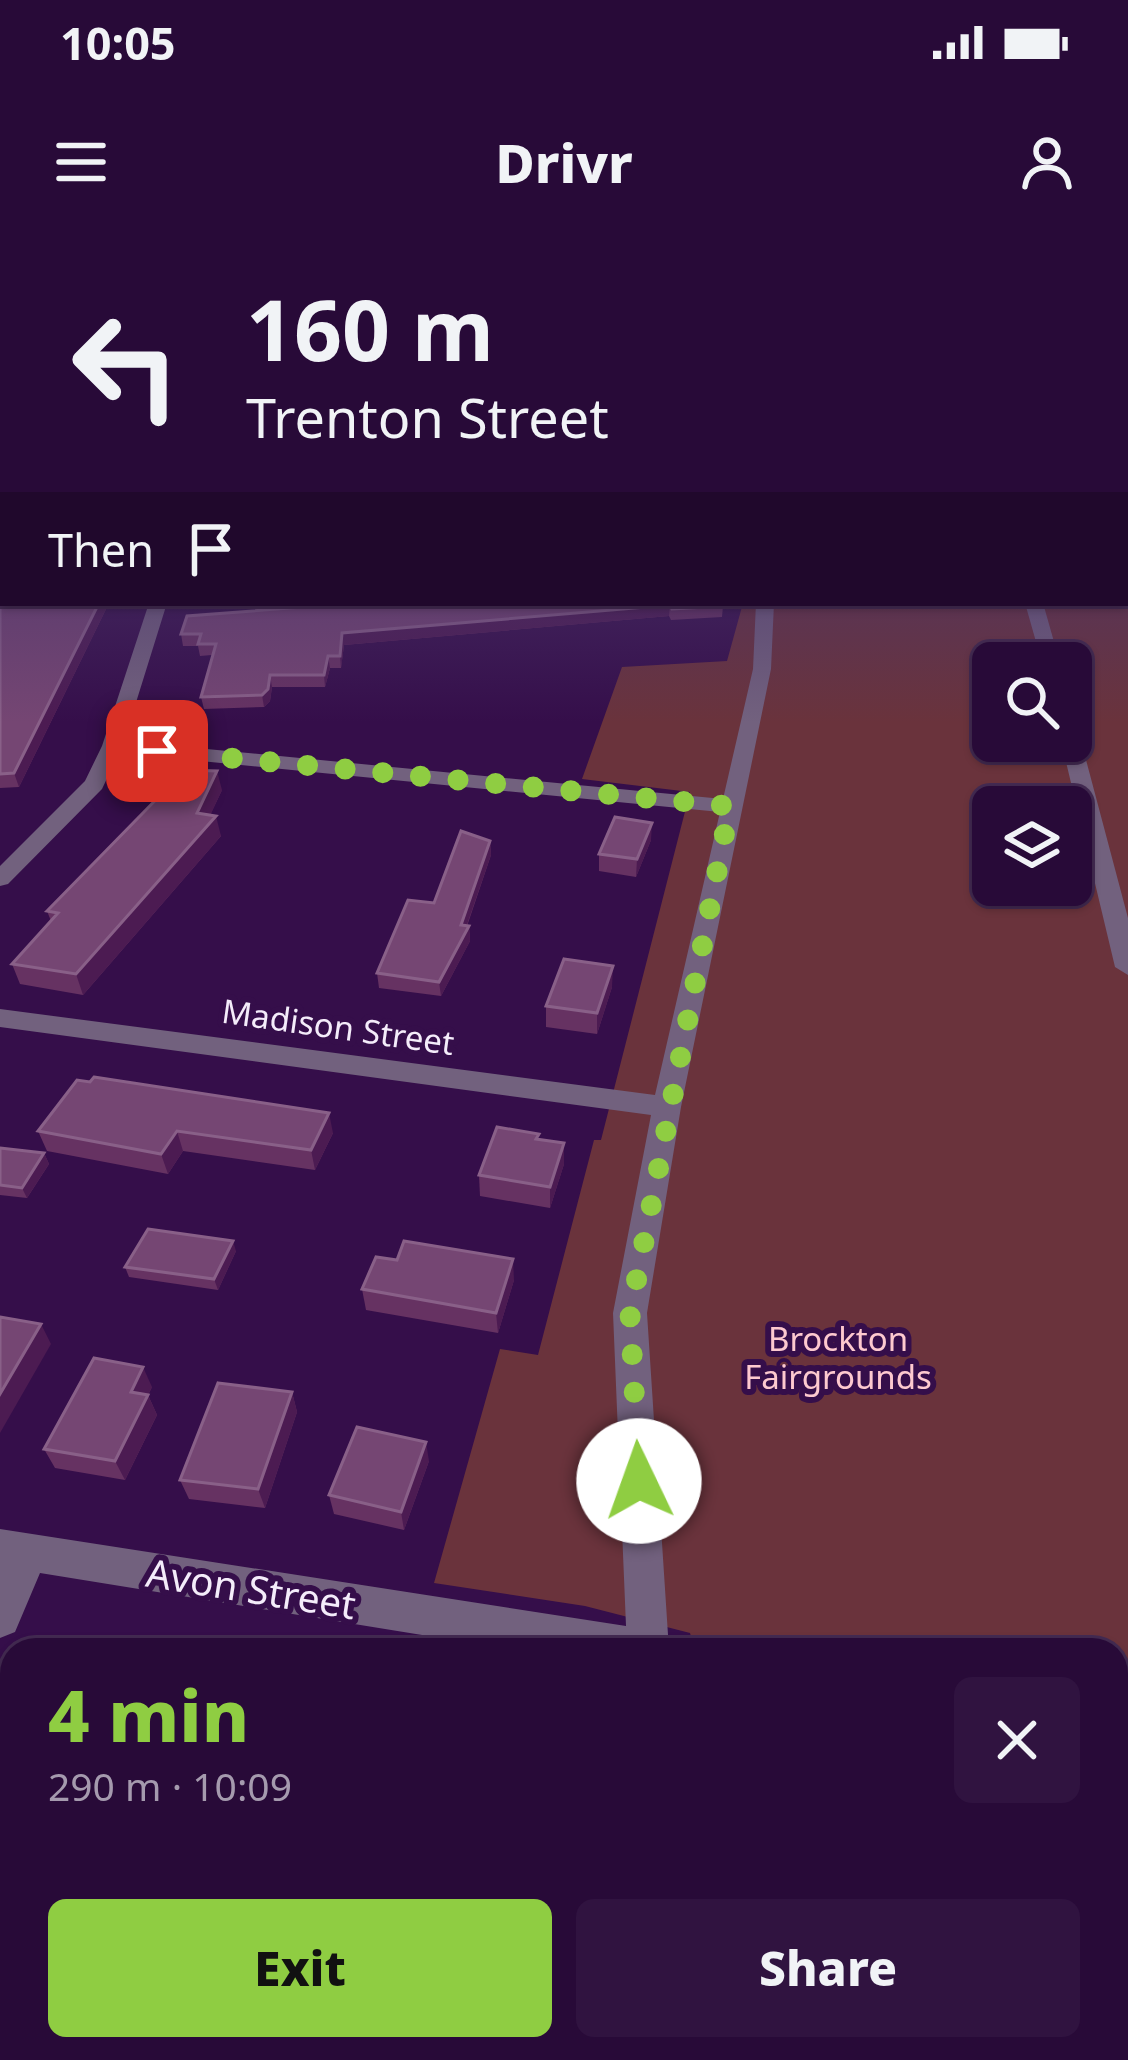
<!DOCTYPE html>
<meta charset="utf-8">
<style>
body{margin:0;font-family:"Noto Sans",sans-serif;background:#301340;color:#f1f3f6;height:100vh;display:flex;flex-direction:column;font-size:45px;white-space:nowrap}
*{box-sizing:border-box;margin:0}
p{font-size:39px;color:#a59aae}
.icon{flex:none;width:66px;height:66px;fill:none;stroke:currentColor;stroke-width:2;stroke-linecap:round;stroke-linejoin:round}
.map{position:relative;flex:1;overflow:hidden}
.sheet{position:absolute;left:0px;top:1398px;width:1128px;height:423px;display:flex;flex-direction:column;background:#280a38;border-radius:36px 36px 0 0;box-shadow:0 3px 9px #0004,0 0 0 3px #442b53}
.sheet>*{flex:none}
.banner{position:absolute;left:0px;top:0px;width:1128px;height:366px;box-shadow:0 3px 9px #0004,0 0 0 3px #442b53;background:#280a38;color:#f1f3f6;overflow:hidden}
.tools{position:absolute;left:972px;top:402px;display:grid;gap:24px}
.tools a{display:grid;place-items:center;width:120px;height:120px;border-radius:18px;background:#280a38;box-shadow:0 3px 9px #0004,0 0 0 3px #442b53;font-size:60px}
.pin{position:absolute;display:grid;place-items:center;width:102px;height:102px;color:#fff;margin:-51px;border-radius:24px;box-shadow:0 6px 18px #0006}
.me{position:absolute;width:132px;margin:-66px;rotate:357deg;stroke-linejoin:round;filter:drop-shadow(0 0 9px #0008)}
.turn{display:flex;align-items:center;gap:42px;height:252px;padding:0 48px;font-size:54px}
.turn .icon{width:156px;height:156px;stroke-width:2.5}
.turn b{display:block;font-size:84px;line-height:102px}
.then{display:flex;align-items:center;height:114px;padding:0 48px;background:#0003;gap:24px;font-size:45px}
.round{display:grid;place-items:center;flex:none;width:126px;height:126px;border-radius:18px;background:#301340}
.head{display:flex;align-items:center;justify-content:space-between;height:204px;padding:0 48px}
h1{font-size:72px;font-weight:800;line-height:90px;color:#8fcd42}
.button{display:flex;gap:24px;margin-top:auto;padding:24px 48px}
.button a{flex:1;height:138px;border-radius:18px;background:#8fcd42;color:#111;font-size:48px;font-weight:800;line-height:138px;text-align:center}
.button a+a{background:#301340;color:#f1f3f6}
.status{display:flex;justify-content:space-between;align-items:center;height:84px;padding:0 60px;background:#280a38;direction:ltr}
.status svg{height:33px;fill:currentColor}
header{display:flex;justify-content:space-between;align-items:center;height:156px;padding:0 48px;background:#280a38;font-size:54px;font-weight:800}
.map>svg:first-child{display:block}
.green{fill:#6a333c;fill-rule:evenodd}
.lines{fill:none;stroke-linecap:round;stroke-linejoin:round}
.minor{fill:#72617e;fill-rule:evenodd}
.wall{fill:#663262}
.shaded-wall{fill:#4c1b52}
.building{fill:#754673;stroke:#896088;stroke-width:3}
.route{stroke:#8fcd42;stroke-width:21;stroke-dasharray:0 37.8}
.labels{text-anchor:middle;stroke-width:12;stroke-linejoin:round;paint-order:stroke}
.street-label{font-size:33px;fill:#f4ecfa;stroke:#350e4a}
.park-label{font-size:33px;fill:#fdc9cf;stroke:#350e4a}
.near-street-label{font-size:39px;fill:#f4ecfa;stroke:#350e4a}
</style>
<div class="status"><b>10:05</b><svg viewBox="0 0 49 12"><path d="M0 12V9h3v3zM5 12V6h3v6zM10 12V3h3v9zM15 12V0h3v12zM26 1h20v11H26zM47 4h2v5h-2z"/></svg></div>
<header><svg class="icon" aria-label="menu" viewBox="0 0 24 24"><path d="M4 6h16M4 12h16M4 18h16"/></svg>Drivr<svg class="icon" aria-label="person" viewBox="0 0 24 24"><circle cx="12" cy="8" r="4"/><path d="M4 21q1-7 8-7t8 7"/></svg></header>
<div class="map">
<svg width="1128" height="1820" viewBox="0 0 1128 1820">
<rect width="100%" height="100%" fill="#350e4a"/>
<!-- green -->
<path class="green" d="M1125,228H1128V1582L1116,1580V1410H695L690,1393L585,1366L434,1343L500,1109L538,1115L594,900H601L690,552L582,539L622,427L727,421L743,363H1125ZM993,423H1071V501H993ZM993,567H1071V645H993Z"/>
<g class="lines">
<!-- minor -->
<g class="minor">
<polygon points="1125,331 1128,332 1128,342 1125,341"/>
<polygon points="149,363 167,363 124,501 723,559 753,429 756,363 774,363 771,429 681,867 647,1073 669,1410 515,1410 40,1333 15,1392 0,1398 0,1289 626,1386 613,1073 651,875 0,787 0,769 655,855 720,572 119,513 102,549 8,644 0,646 0,626 85,541 102,506"/>
<polygon points="1025,363 1043,363 1060,423 1042,423"/>
<polygon points="1071,495 1081,501 1128,678 1128,735 1115,727 1061,501 1071,501"/>
<polygon points="1116,1499 1128,1501 1128,1545 1116,1543"/>
<polygon points="704,1809 756,1809 759,1820 707,1820"/>
</g>
</g>
<!-- wall -->
<g class="wall">
<polygon points="0,353 3,363 109,363 19,547 0,548"/>
<polygon points="196,363 250,363 197,367"/>
<polygon points="355,363 723,366 722,377 671,380 669,376 344,405 341,428 330,428 325,447 272,447 270,461 264,467 204,469 201,457 212,415 200,416 198,406 183,406 181,394"/>
<polygon points="222,550 210,575 221,596 83,755 20,744 12,724 51,681 47,671"/>
<polygon points="651,600 636,637 599,631 599,614"/>
<polygon points="490,601 491,615 467,686 469,686 470,701 441,756 379,748 377,733 434,663"/>
<polygon points="612,747 597,794 546,787 546,766"/>
<polygon points="38,891 333,893 315,930 183,911 168,934 47,911"/>
<polygon points="539,899 564,924 550,968 480,956 479,935"/>
<polygon points="0,908 44,913 49,924 27,958 0,955"/>
<polygon points="236,1011 218,1050 129,1037 125,1027"/>
<polygon points="514,1040 498,1093 366,1070 362,1049"/>
<polygon points="152,1147 148,1155 157,1175 125,1240 55,1228 44,1209"/>
<polygon points="292,1152 297,1172 265,1268 189,1259 180,1240"/>
<polygon points="429,1221 404,1290 334,1274 329,1255"/>
<polygon points="107,1809 209,1809 208,1819 106,1820"/>
</g>
<!-- shaded-wall -->
<g class="shaded-wall">
<polygon points="99,363 109,363 19,547 14,533"/>
<polygon points="670,365 669,376 344,405 341,428 340,416 342,393"/>
<polygon points="328,416 330,428 325,447 324,435"/>
<polygon points="270,435 272,447 270,461 264,467 262,455"/>
<polygon points="217,531 222,550 203,591 216,576 221,596 83,755 76,734 197,573"/>
<polygon points="652,583 651,600 636,637 637,619"/>
<polygon points="490,601 491,615 462,699 461,685"/>
<polygon points="469,686 470,701 441,756 439,742"/>
<polygon points="613,726 612,747 597,794 597,773"/>
<polygon points="329,873 333,893 315,930 311,910"/>
<polygon points="177,891 183,911 168,934 161,914"/>
<polygon points="564,903 564,924 550,968 550,947"/>
<polygon points="44,913 49,924 27,958 22,948"/>
<polygon points="233,1001 236,1011 218,1050 214,1039"/>
<polygon points="513,1019 514,1040 498,1093 496,1073"/>
<polygon points="41,1084 51,1104 0,1193 0,1154"/>
<polygon points="143,1127 152,1147 140,1171 131,1152"/>
<polygon points="292,1152 297,1172 265,1268 258,1249"/>
<polygon points="148,1155 157,1175 125,1240 115,1221"/>
<polygon points="426,1202 429,1221 404,1290 401,1272"/>
<polygon points="197,1809 209,1809 208,1819 197,1811"/>
<polygon points="330,1809 335,1809 335,1820 329,1820"/>
</g>
<!-- building -->
<g class="building">
<rect x="0" y="227" width="3" height="43"/>
<polygon points="3,348 3,363 99,363 14,533 0,534 0,353"/>
<polygon points="355,363 722,363 723,366 672,369 670,365 342,393 340,416 328,416 324,435 270,435 268,449 262,455 201,457 216,404 198,404 201,394 181,394 187,376"/>
<polygon points="185,530 217,531 197,573 216,576 76,734 12,724 58,673 47,671"/>
<polygon points="615,577 652,583 637,619 599,614"/>
<polygon points="461,591 490,601 461,685 469,686 439,742 377,733 408,660 434,663"/>
<polygon points="564,719 613,726 597,773 546,766"/>
<polygon points="94,837 329,873 311,910 177,891 161,914 38,891 77,840 90,842"/>
<polygon points="497,887 539,894 536,899 564,903 550,947 479,935"/>
<polygon points="0,908 44,913 22,948 0,945"/>
<polygon points="148,989 233,1001 214,1039 125,1027"/>
<polygon points="404,1001 513,1019 496,1073 362,1049 376,1017 397,1020"/>
<polygon points="0,1077 41,1084 0,1154"/>
<polygon points="94,1118 143,1127 131,1152 148,1155 115,1221 44,1209"/>
<polygon points="218,1143 292,1152 258,1249 180,1240"/>
<polygon points="357,1187 426,1202 401,1272 329,1255"/>
<polygon points="107,1809 197,1809 197,1811 146,1820 106,1820"/>
<polygon points="256,1809 330,1809 329,1820 255,1820"/>
</g>
<!-- sky -->
<linearGradient id="sky" x2="0" y2="1"><stop stop-color="#1d0829"/><stop offset="0.47" stop-color="#4b366b"/><stop offset="1" stop-color="#4b366b" stop-opacity="0"/></linearGradient>
<rect width="1128" height="482" fill="url(#sky)"/>
<g class="lines">
<!-- route -->
<polyline class="route" points="157,511 730,566 630,1073 639,1241"/>
</g>
<g class="labels">
<!-- street labels -->
<g class="street-label">
<text transform="translate(338 787) rotate(8)" y="12">Madison Street</text>
</g>
<!-- park labels -->
<g class="park-label">
<text x="838" y="1111">Brockton<tspan x="838" dy="38">Fairgrounds</tspan></text>
</g>
<!-- near-street labels -->
<g class="near-street-label">
<text transform="translate(251 1349) rotate(9)" y="14">Avon Street</text>
</g>
</g>
</svg>
<div class="tools">
<a><svg class="icon" aria-label="search" viewBox="0 0 24 24"><circle cx="10" cy="10" r="6"/><path d="M15 15l6 6"/></svg></a>
<a><svg class="icon" aria-label="layers" viewBox="0 0 24 24"><path d="M12 4l9 5-9 5-9-5zM3 14l9 5 9-5"/></svg></a>
</div>
<div class="pin" style="left:157px;top:511px;background:#d93025"><svg class="icon" aria-label="arrive" viewBox="0 0 24 24"><path d="M6 21V4h12l-3 4 3 4H6"/></svg></div>
<svg class="me" style="left:639px;top:1241px" viewBox="-20 -20 40 40"><circle r="19" fill="#fff"/><path d="M0-13L10 11 0 6-10 11z" fill="#8fcd42"/></svg>
<div class="banner">
<div class="turn"><svg class="icon" aria-label="left" viewBox="0 0 24 24"><path d="M17 20v-9H6M10 6l-5 5 5 5"/></svg><div><b>160 m</b>Trenton Street</div></div>
<div class="then">Then<svg class="icon" aria-label="arrive" viewBox="0 0 24 24"><path d="M6 21V4h12l-3 4 3 4H6"/></svg></div>
</div>
<section class="sheet">
<div class="head"><div><h1>4 min</h1><p>290 m · 10:09</p></div><a class="round"><svg class="icon" aria-label="close" viewBox="0 0 24 24"><path d="M6 6l12 12M18 6L6 18"/></svg></a></div>
<div class="button"><a>Exit</a><a>Share</a></div>
</section>
</div>
